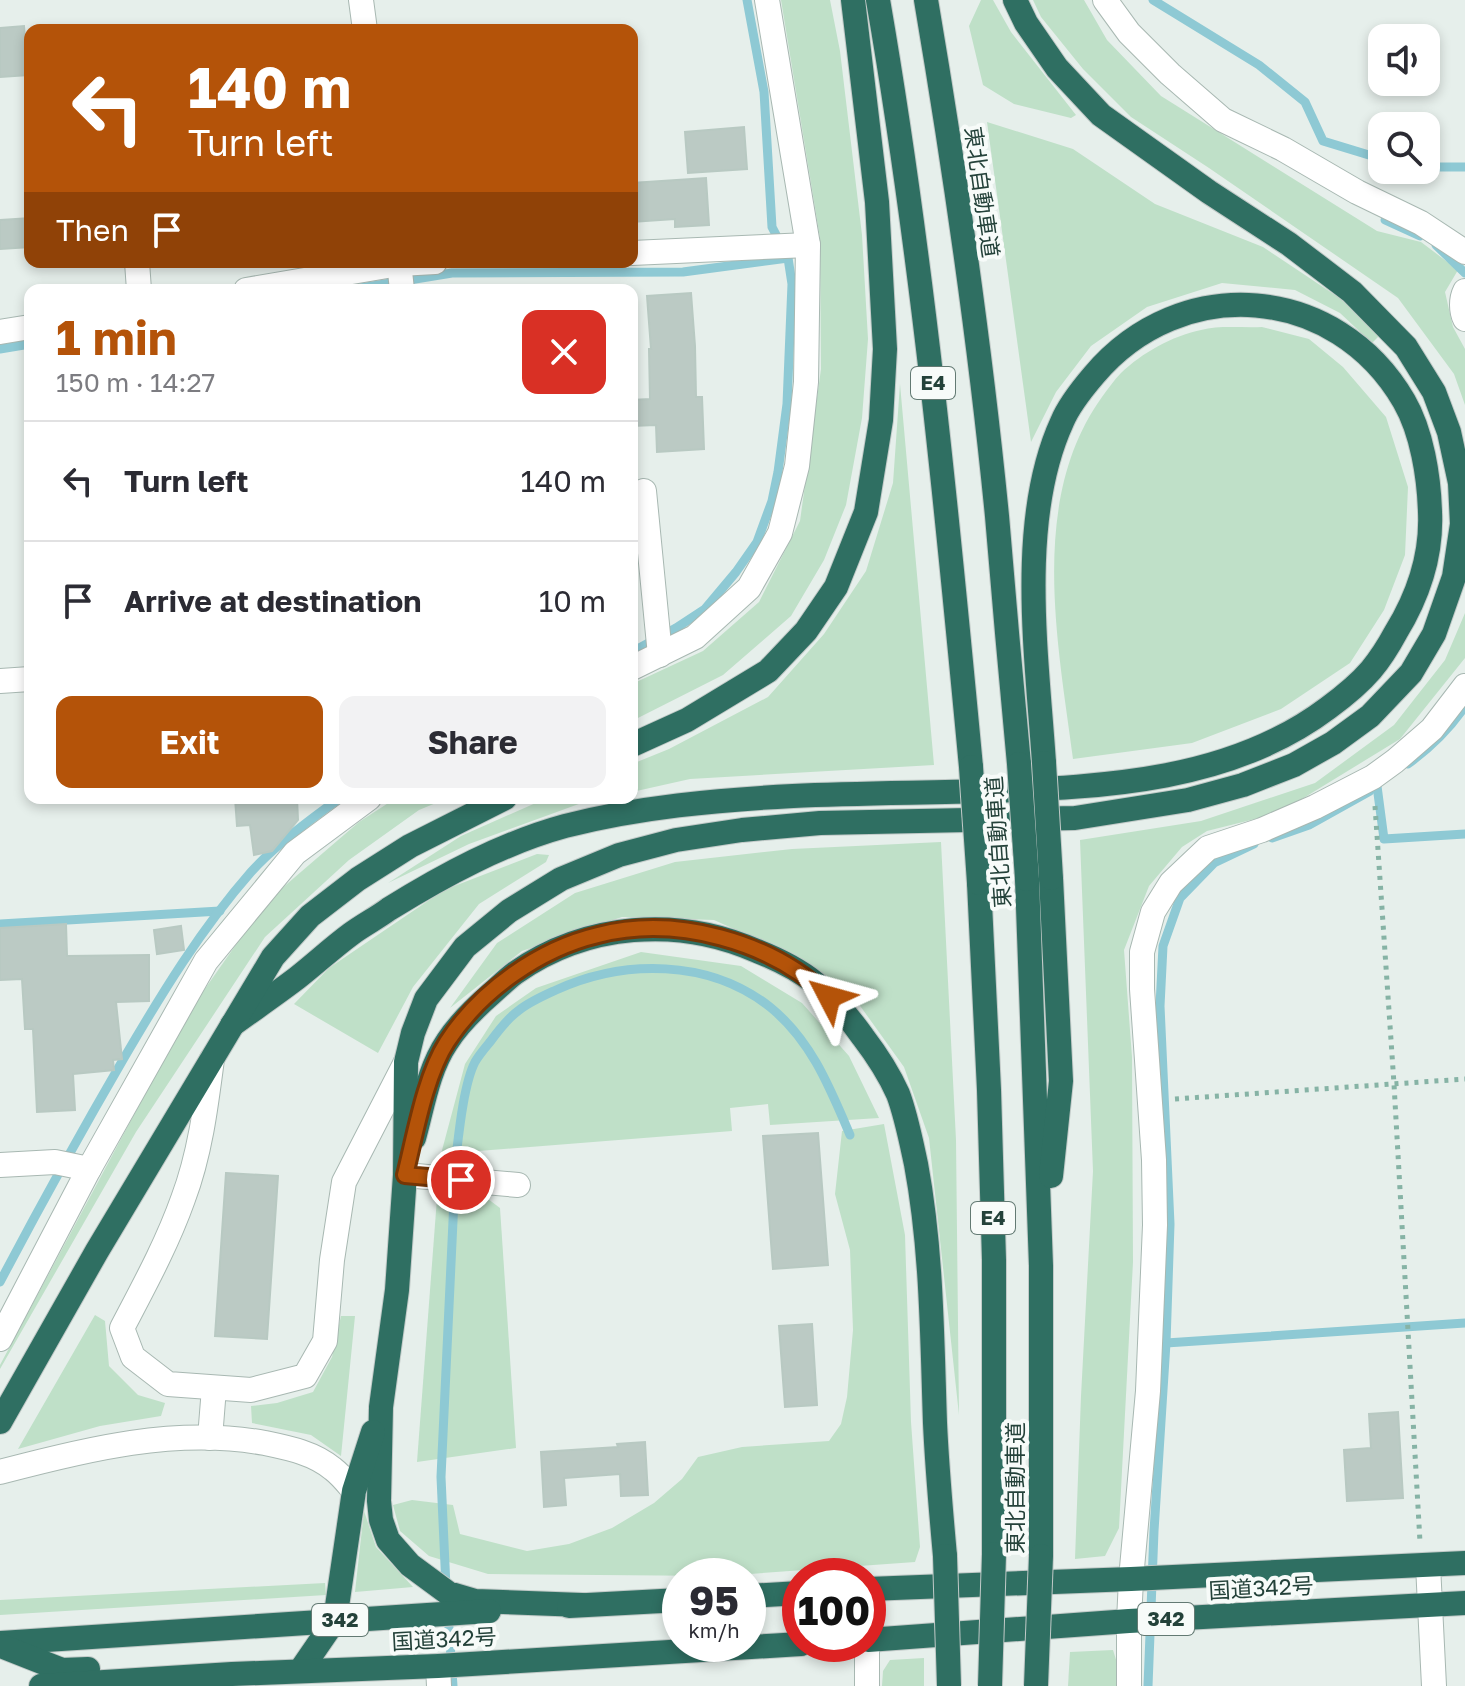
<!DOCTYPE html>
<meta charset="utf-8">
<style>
body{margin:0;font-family:"Golos Text","Noto Sans JP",sans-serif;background:#f2f2f3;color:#2b2b33;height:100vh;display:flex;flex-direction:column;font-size:30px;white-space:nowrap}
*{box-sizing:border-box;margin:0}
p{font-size:26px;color:#7c7c81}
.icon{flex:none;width:44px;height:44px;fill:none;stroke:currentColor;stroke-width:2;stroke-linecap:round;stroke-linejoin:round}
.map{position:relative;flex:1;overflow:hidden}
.details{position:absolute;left:24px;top:284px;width:614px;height:520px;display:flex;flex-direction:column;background:#fff;border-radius:16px;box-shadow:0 4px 12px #0003}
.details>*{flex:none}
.top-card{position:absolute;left:24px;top:24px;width:614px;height:244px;border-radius:16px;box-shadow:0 4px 12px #0003;background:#b45309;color:#fff;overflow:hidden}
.buttons{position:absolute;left:1368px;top:24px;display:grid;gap:16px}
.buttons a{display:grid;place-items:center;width:72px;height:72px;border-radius:16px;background:#fff;box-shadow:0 4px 12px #0003;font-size:40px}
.speed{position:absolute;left:662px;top:1558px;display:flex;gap:16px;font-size:40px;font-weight:700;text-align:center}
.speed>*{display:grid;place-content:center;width:104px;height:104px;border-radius:50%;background:#fff;box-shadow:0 4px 12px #0003;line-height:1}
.speed small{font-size:20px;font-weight:400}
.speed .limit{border:12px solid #d22;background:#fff;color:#111}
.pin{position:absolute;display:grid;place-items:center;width:68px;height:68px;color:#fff;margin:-34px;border:4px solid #fff;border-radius:50%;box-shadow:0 2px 8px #0007}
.me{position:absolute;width:88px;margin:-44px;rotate:309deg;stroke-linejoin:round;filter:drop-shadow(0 0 6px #0008)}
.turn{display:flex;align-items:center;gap:28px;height:168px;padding:0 32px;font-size:36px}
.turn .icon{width:104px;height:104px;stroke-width:2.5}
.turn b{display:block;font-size:56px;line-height:68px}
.then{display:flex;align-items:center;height:76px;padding:0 32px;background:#0003;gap:16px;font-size:30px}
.round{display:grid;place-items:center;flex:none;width:84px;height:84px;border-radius:16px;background:#f2f2f3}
.head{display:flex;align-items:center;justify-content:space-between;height:136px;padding:0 32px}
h1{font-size:48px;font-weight:700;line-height:60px;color:#b45309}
.action{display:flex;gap:16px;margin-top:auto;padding:16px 32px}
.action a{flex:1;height:92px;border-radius:16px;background:#b45309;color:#fff;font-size:32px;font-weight:700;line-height:92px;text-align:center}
.action a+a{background:#f2f2f3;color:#2b2b33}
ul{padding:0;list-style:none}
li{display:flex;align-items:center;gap:24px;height:120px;padding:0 32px;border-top:2px solid #e1e1e2}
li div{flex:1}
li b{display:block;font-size:30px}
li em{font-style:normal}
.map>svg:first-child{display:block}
.green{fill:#bfe0c8}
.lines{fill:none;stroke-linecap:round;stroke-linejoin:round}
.stream{stroke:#8ec9d4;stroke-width:9}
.building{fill:#bbcac4;stroke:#b8c9c2;stroke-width:2}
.minor-casing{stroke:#a8b8b2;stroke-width:26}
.highway-casing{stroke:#c2cac8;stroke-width:26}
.path{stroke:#86b3a5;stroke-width:5;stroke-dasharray:4 6;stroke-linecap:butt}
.minor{stroke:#fff;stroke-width:24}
.highway{stroke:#2f6f62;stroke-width:24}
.highway-bridge-casing{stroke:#c2cac8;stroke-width:26;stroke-linecap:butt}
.highway-bridge{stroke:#2f6f62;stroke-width:24}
.route-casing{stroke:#753606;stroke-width:20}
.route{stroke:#b45309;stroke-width:14}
.labels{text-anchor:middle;stroke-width:8;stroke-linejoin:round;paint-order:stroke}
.shield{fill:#f7fbf9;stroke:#637a73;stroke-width:2}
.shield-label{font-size:20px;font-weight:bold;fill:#24423a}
.street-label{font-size:22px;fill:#24423a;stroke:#f7fbf9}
</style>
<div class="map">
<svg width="1465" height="1686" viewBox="0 0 1465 1686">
<rect width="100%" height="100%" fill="#e6efeb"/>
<!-- green -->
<g class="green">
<polygon points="781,0 830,0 840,51 862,235 868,339 862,418 846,505 824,560 791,616 723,675 632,721 632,684 703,651 759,602 800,521 821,369 820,238"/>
<polygon points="981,0 993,0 1011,32 1076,115 1071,118 1014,104 983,85 969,26"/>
<polygon points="1033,0 1084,0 1107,40 1161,96 1377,231 1421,242 1458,270 1445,292 1453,327 1465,349 1465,405 1454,374 1398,298 1209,168 1131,117 1083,69 1041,17"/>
<polygon points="987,122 1073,149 1155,204 1263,247 1350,305 1381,334 1372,343 1340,313 1295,290 1222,283 1147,307 1091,346 1056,392 1031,442"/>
<path d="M1262,327L1309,339L1343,367L1386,417L1408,487L1405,555L1384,610L1350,663L1281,709L1192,743L1073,759C1058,643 1028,500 1102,397C1108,389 1114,380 1121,373C1142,353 1172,336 1201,330C1219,325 1242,328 1262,327Z"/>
<polygon points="900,384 934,765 690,779 632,792 632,764 669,749 768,697 824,634 866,571 893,483"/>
<polygon points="1465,613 1465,658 1400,739 1279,813 1207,831 1182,847 1149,886 1124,950 1132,1057 1133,1262 1119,1528 1105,1556 1075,1559 1081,1396 1093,1171 1080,840 1201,821 1315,783 1394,725 1445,660"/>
<polygon points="396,798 448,798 419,810 349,860 265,937 136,1132 0,1369 0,1365 190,1010 266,902 359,822"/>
<polygon points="547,798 603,798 587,801 469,844 388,883 461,836"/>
<polygon points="941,842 956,1140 959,1415 929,1138 904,1067 853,996 792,955 714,920 622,917 522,951 450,1008 497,943 575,893 675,862 792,849"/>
<polygon points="537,854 549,855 546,862 479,904 413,987 378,1053 294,1004 329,968 444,890"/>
<polygon points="641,952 741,966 802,1003 849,1056 879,1118 770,1125 768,1104 730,1108 732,1131 441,1154 465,1064 496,1016 536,988"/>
<polygon points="884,1124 905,1235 911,1422 920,1547 915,1562 721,1576 488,1574 429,1556 400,1531 393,1505 412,1500 453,1505 460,1534 527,1551 569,1544 612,1528 654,1503 682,1479 698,1457 742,1447 829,1441 841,1424 847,1397 853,1330 850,1250 835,1194 842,1131"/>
<polygon points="437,1198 488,1199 500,1208 516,1448 417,1462"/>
<polygon points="95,1315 105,1321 109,1366 138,1395 165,1403 161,1416 100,1426 18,1449"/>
<polygon points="341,1316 355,1316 341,1456 311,1435 252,1423 251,1406 277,1403 313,1392 332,1357"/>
<polygon points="364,1511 376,1547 413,1587 355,1592"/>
<polygon points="325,1583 326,1595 0,1615 0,1600"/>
<polygon points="1113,1650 1119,1669 1119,1686 1068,1686 1070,1652"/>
<polygon points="924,1658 924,1686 882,1686 883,1671 890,1660"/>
</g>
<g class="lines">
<!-- stream -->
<g class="stream">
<polyline points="1153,0 1259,65 1305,102 1323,141 1382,159"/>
<polyline points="1426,167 1465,167"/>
<polyline points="1385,220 1420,236"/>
<polyline points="1436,245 1465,273"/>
<polyline points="348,290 452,273 683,272 788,258"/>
<polyline points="0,349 30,344"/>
<polyline points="632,652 676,628 705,609 736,572 757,542 772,501 778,472 787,404 792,284 788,258 772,227 764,92 747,0"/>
<path d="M1408,764C1431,747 1449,730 1465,706"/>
<polyline points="1377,786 1384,839 1465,834"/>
<polyline points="1272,838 1309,825 1370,791"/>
<polyline points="0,924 220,911"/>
<path d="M0,1282C40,1206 81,1132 124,1058C162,993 201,929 251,872C274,846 312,818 340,798"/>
<polyline points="1166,1343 1465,1323"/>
<path d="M446,1587L441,1477L456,1157C459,1132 464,1083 475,1062C479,1055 485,1048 490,1042C498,1031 507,1019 518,1011C529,1002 543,996 556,990C624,959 709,959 770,1007C811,1040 830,1088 850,1135"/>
<polyline points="448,1614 453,1686"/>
<polyline points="1148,1686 1154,1531 1166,1343 1170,1224 1160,1006 1163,946 1180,898 1214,863 1254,844"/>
</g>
</g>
<!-- building -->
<g class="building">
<polygon points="24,26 28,75 0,77 0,28"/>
<polygon points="744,127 747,169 688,173 685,132"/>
<polygon points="706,178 709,225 675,227 675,219 632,222 632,183"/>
<polygon points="30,218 30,247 0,249 0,220"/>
<polygon points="691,293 695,346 696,397 702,397 704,449 657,452 656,425 632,426 632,400 650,399 649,349 651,349 647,296"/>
<polygon points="235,798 297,798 298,820 272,851 254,855 250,825 237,826"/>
<polygon points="66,924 67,956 149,955 149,1001 116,1002 122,1059 113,1060 114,1070 73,1074 75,1110 37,1112 33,1029 25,1029 22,979 0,980 0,928"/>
<polygon points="181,926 184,950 157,954 154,930"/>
<polygon points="818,1133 828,1265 773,1269 763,1136"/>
<polygon points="226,1173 278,1176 267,1339 215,1336"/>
<polygon points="812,1324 817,1405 785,1407 779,1326"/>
<polygon points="1398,1412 1403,1498 1347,1501 1344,1450 1371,1448 1369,1414"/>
<polygon points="645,1442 648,1495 621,1496 620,1474 564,1478 566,1505 544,1507 541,1452 618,1447 617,1444"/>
</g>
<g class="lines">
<!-- minor casing -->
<g class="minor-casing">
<g id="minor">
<polyline points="361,0 365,30"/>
<polyline points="1105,0 1129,33 1170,74 1223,120 1283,149 1357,192 1421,223 1465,252"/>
<polyline points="632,253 808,245"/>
<polyline points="137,262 139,290"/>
<polyline points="399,262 402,290"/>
<polyline points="246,290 399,264 435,262"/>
<path d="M1465,291C1461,299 1461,311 1465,319"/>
<polyline points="0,332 30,327"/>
<polyline points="644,491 660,655"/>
<polyline points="632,668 695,637 749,588 780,533 797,466 806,382 808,245 767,0"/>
<polyline points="0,681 30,679"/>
<path d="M212,1059C206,1106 200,1154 183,1199C167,1244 144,1286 122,1328L133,1357L168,1384L251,1390L305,1376L325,1341L332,1260L344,1182L406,1062"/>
<polyline points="0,1165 55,1162 89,1169"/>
<polyline points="405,1175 518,1185"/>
<polyline points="0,1339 89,1169 206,961 295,853 369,798"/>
<polyline points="210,1438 214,1388"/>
<path d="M0,1472C87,1449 175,1427 265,1443C289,1448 314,1453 333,1469C341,1475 348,1484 354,1491"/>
<polyline points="1428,1565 1434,1686"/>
<polyline points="868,1617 869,1589"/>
<polyline points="867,1644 867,1686"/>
<polyline points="438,1666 439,1686"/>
<polyline points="1129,1686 1129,1621 1131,1579 1148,1391 1155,1225 1154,1160 1142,989 1142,952 1153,912 1171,883 1208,848 1262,830 1315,807 1373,777 1395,761 1432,729 1465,686"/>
</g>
</g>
<!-- highway casing -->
<g class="highway-casing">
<g id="highway">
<path d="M878,0C922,254 947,511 971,767"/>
<path d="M926,0C955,171 980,343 997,516C1004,599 1011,681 1019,764"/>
<polyline points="632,745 687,720 768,671 806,631 836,587 866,512 881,420 885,349 877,202 853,0"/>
<polyline points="1027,879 1041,1266 1041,1556"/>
<polyline points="979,883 989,1090 994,1260 994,1554"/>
<path d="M232,1025C254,1009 276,994 297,978C315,964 332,948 351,934C363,925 377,918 389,909C444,875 503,843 565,826C639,807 717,800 793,796C858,793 923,793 988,791C1106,787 1231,781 1328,708C1343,697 1359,684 1371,670C1381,658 1389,645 1396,632C1418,596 1432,555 1430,512C1429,477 1422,432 1404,401C1336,284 1181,272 1094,375C1082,389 1069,405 1062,422C1017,520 1037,657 1044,763"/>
<path d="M414,1138C423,1106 428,1070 447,1042C459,1023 476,1007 492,993C500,986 507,979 515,973C586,923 678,916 757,951C777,959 798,969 815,983C833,999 849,1017 863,1037C876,1054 889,1074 898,1094C906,1115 911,1141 916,1164C932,1250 932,1336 935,1423C937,1467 941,1512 945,1556"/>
<polyline points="1051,1176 1061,1081 1051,878"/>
<polyline points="0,1422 97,1251 273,957 310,916 358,879 410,846 505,798"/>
<polyline points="868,1589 1131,1579 1465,1563"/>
<polyline points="748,1596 800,1593"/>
<polyline points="582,1605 475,1601 448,1593 410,1565 388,1540 381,1520 379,1501 381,1407 397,1290 405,1175 406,1062 413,1033 426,999 465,947 509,911 561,879 619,855 676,840 742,830 820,823 1075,818 1188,800 1243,785 1294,765 1333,743 1370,716 1411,673 1434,634 1454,577 1462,524 1460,483 1449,432 1434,392 1406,347 1352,292 1289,244 1209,192 1101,115 1057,68 1026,23 1015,0"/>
<polyline points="569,1606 680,1600"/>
<polyline points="868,1640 1129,1621 1465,1603"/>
<polyline points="0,1643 489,1611"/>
<polyline points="1,1646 62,1670 88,1669"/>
<polyline points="300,1671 335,1620 354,1491 373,1432"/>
<polyline points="41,1686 232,1674 438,1666 801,1644"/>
</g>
</g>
<!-- path -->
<g class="path">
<polyline points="1375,806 1394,1084 1420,1542"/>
<polyline points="1175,1099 1465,1079"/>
</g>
<!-- minor -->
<use href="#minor" class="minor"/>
<!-- highway -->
<use href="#highway" class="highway"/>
<!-- highway-bridge casing -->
<g class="highway-bridge-casing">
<g id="highway-bridge">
<polyline points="1044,763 1051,878"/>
<polyline points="1019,764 1027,879"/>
<polyline points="971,767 979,883"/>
<polyline points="945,1556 949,1686"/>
<polyline points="990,1686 994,1554"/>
<polyline points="1036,1686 1041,1556"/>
</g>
</g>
<!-- highway-bridge -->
<use href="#highway-bridge" class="highway-bridge"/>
</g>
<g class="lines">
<!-- route casing -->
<g class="route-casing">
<path id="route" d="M461,1180L405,1175C415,1135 425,1076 447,1042C480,991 539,949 598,935C676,915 771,941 829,997"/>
</g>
<!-- route -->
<use href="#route" class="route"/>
</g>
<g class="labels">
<!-- shield labels -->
<g class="shield">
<rect x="911" y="367" width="44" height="32" rx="6"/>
<rect x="971" y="1202" width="44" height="32" rx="6"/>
<rect x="1138" y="1603" width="56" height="32" rx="6"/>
<rect x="312" y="1604" width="56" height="32" rx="6"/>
</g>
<g class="shield-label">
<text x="933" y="390">E4</text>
<text x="993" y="1225">E4</text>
<text x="1166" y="1626">342</text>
<text x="340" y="1627">342</text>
</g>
<!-- street labels -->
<g class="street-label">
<text transform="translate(982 192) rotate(82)" y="8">東北自動車道</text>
<text transform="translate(998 842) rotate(-94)" y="8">東北自動車道</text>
<text transform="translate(1015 1488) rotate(-90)" y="8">東北自動車道</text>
<text transform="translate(1261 1588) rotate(-3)" y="8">国道342号</text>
<text transform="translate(444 1639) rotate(-3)" y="8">国道342号</text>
</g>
</g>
</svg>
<div class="buttons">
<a><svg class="icon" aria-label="sound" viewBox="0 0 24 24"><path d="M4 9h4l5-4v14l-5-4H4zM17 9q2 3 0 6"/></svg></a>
<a><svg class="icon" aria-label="search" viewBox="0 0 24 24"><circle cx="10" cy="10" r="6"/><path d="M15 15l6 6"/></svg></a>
</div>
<div class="speed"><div>95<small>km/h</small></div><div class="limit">100</div></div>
<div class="pin" style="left:461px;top:1180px;background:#d93025"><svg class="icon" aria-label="arrive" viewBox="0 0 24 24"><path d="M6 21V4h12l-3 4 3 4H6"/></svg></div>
<svg class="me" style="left:829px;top:997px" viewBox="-20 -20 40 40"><path d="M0-17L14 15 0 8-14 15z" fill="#b45309" stroke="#fff" stroke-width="4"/></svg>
<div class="top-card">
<div class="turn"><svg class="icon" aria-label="left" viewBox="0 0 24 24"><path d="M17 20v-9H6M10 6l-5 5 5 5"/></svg><div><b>140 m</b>Turn left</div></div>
<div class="then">Then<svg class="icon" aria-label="arrive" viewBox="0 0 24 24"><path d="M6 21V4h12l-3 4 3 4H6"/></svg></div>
</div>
<section class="details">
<div class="head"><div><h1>1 min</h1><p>150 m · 14:27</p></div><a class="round" style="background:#d93025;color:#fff"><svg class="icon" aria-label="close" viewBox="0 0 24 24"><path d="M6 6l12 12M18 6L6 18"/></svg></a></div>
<ul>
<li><svg class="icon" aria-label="left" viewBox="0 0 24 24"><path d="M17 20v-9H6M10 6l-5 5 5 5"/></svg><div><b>Turn left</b></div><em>140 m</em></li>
<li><svg class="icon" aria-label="arrive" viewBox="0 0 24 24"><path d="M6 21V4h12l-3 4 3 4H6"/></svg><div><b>Arrive at destination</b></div><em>10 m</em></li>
</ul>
<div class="action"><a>Exit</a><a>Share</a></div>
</section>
</div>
